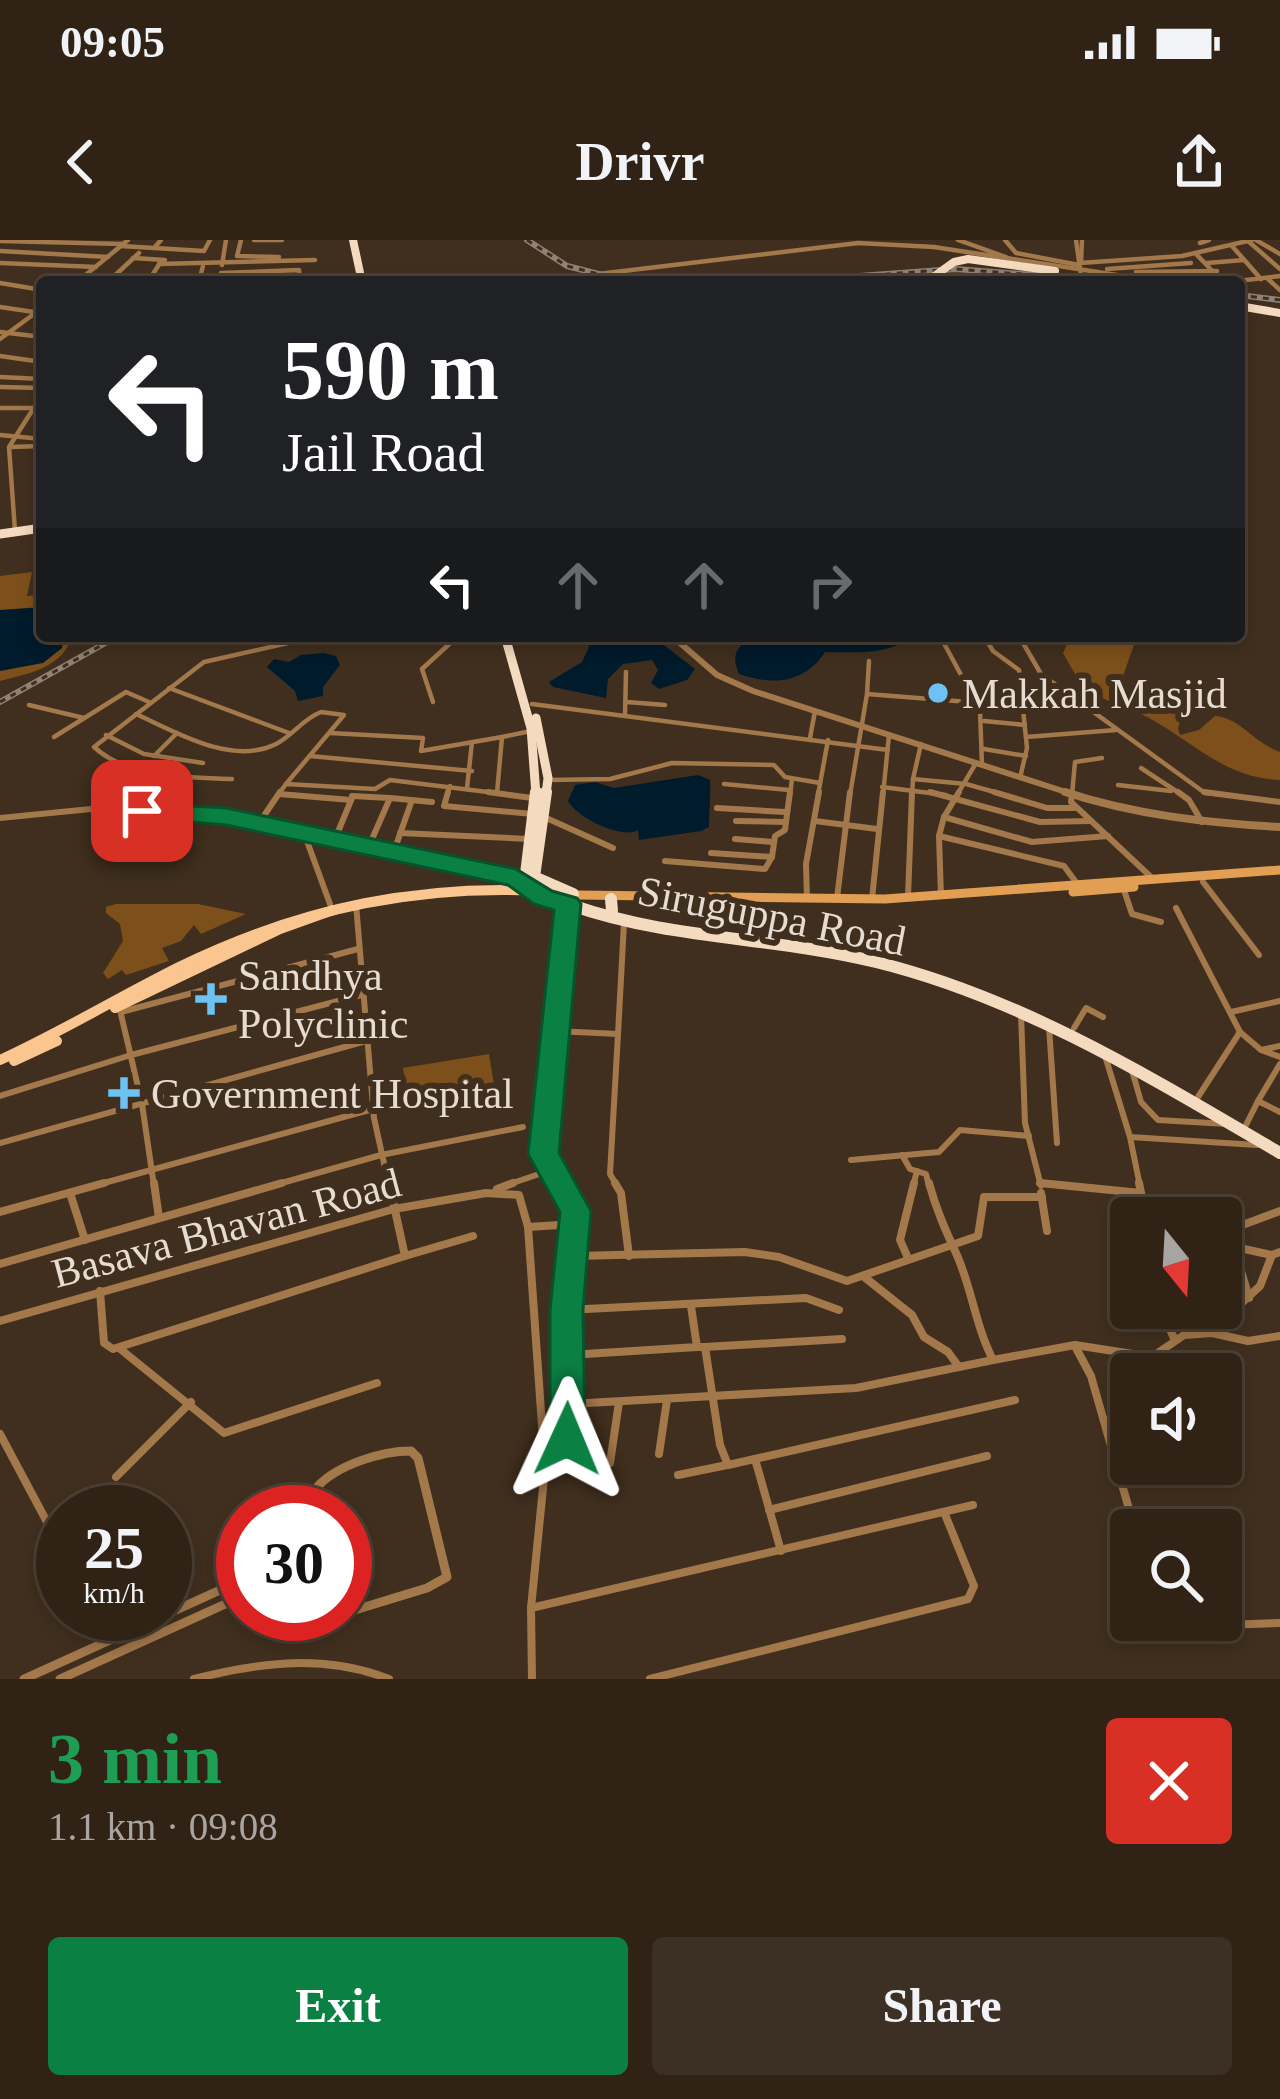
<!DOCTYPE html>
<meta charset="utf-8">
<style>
body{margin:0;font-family:"Times New Roman",serif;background:#3c2f23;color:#f1f3f6;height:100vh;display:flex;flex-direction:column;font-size:45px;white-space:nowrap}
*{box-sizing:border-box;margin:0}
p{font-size:39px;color:#a8a4a1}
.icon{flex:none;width:66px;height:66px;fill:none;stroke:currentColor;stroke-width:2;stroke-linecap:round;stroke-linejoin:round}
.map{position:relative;height:1439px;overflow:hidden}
.details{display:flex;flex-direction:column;background:#302316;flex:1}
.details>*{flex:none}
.banner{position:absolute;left:36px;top:36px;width:1209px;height:366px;border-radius:12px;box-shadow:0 6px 18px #0003,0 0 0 3px #4b4035;background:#202124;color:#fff;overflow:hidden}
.needle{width:78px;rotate:162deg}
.tools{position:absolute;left:1110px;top:957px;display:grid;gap:24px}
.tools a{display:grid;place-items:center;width:132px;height:132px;border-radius:12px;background:#302316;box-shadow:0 6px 18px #0003,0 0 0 3px #4b4035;font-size:60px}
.speed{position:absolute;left:36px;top:1245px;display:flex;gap:24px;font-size:60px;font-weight:700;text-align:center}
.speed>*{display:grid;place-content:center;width:156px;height:156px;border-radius:50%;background:#302316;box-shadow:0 6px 18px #0003,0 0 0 3px #4b4035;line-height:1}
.speed small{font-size:30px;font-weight:400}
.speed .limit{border:18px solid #d22;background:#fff;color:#111}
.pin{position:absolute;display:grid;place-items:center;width:102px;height:102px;color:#fff;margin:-51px;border-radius:24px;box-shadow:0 6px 18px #0006}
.me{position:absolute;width:132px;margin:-66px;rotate:1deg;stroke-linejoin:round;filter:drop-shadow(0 0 9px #0008)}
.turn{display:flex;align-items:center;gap:42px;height:252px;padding:0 48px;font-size:54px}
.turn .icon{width:156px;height:156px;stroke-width:2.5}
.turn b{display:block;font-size:84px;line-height:102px}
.lanes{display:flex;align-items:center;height:114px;padding:0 48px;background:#0003;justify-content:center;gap:60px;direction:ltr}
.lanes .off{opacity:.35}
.round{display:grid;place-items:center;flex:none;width:126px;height:126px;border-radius:12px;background:#3c2f23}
.summary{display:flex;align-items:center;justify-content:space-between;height:204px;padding:0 48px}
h1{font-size:72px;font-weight:800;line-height:90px;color:#1e9e55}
.button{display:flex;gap:24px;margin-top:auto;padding:24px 48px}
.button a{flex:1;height:138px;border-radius:12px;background:#0b8043;color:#fff;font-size:48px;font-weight:800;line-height:138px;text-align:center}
.button a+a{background:#3c2f23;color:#f1f3f6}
.status{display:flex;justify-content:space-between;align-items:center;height:84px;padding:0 60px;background:#302316;direction:ltr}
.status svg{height:33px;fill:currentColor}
header{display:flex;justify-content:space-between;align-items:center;height:156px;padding:0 48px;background:#302316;font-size:54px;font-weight:800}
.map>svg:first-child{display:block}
.green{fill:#7d501b}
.water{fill:#001b2b}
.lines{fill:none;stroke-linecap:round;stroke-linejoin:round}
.minor-far2{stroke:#a3784b;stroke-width:4.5}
.minor-far1{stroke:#a3784b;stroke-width:6}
.minor{stroke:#a3784b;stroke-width:8}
.tertiary-far3{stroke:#a3784b;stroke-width:4.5}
.tertiary-far2{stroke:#a3784b;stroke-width:6}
.tertiary-far1{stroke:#a3784b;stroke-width:8}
.tertiary{stroke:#a3784b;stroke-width:9}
.secondary{stroke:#e29e52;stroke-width:9}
.primary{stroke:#fac58f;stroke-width:10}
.trunk-far2{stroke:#f4dabf;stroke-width:8}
.trunk-far1{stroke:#f4dabf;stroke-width:9}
.trunk{stroke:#f4dabf;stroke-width:12}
.rail-casing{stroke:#908275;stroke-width:6}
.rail{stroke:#402f1e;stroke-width:3;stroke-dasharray:6;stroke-linecap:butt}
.trunk-bridge{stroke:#f4dabf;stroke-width:8}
.route{fill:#0b8043;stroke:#07532c;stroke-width:3}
.poi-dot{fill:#6dc2f3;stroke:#402f1e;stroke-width:4.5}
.labels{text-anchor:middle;stroke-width:12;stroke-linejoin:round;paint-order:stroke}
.poi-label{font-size:42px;fill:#e7dcd2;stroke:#402f1e;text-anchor:start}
.street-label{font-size:42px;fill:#e7dcd2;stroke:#402f1e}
</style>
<div class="status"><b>09:05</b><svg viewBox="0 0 49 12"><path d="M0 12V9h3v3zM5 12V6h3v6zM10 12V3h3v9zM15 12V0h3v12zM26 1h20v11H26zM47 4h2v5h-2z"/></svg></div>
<header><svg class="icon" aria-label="back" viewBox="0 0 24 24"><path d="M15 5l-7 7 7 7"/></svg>Drivr<svg class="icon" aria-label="share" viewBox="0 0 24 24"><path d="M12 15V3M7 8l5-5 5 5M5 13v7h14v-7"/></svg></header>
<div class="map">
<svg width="1280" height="1439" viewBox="0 0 1280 1439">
<rect width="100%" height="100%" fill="#402f1e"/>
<!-- green -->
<g class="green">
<polygon points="938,32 1076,39 801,42"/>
<path d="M32,332L27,356L42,355V396H73C61,428 31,433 0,441V336Z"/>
<path d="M1059,396H1137L1122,439C1138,475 1152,467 1184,469L1178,488L1180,495L1199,490L1215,476C1241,478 1251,501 1280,512V540C1225,538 1195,503 1149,478C1126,465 1102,463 1083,444C1075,436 1069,423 1063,413L1067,404Z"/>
<polygon points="116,664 198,664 246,674 201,694 194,685 181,701 162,708 169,721 126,735 122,730 108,739 103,733 123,701 120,684 106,673 106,667"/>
<polygon points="489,814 494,845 408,859 403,828"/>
</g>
<!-- water -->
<g class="water">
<polygon points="42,367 42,396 64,396 62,408 43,423 0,431 0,370"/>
<polygon points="586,396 652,396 695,429 687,440 659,449 651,443 658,430 652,420 623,424 608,439 606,458 553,447 549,442 582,422 589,407"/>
<path d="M750,396H913C888,416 854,412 825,412C805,443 773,446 739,434C731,415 736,410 750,396Z"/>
<polygon points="324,413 336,416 340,425 323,447 323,456 298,461 295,451 267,427 274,419 289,422 301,415"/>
<path d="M698,535L710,540C711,556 709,570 709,587L701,591L639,600L638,590C625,599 580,581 568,561L575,545L595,542L614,548Z"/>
</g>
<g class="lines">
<!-- minor-far2 -->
<g class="minor-far2">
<polyline points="241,0 237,16 279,17"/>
<polyline points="254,0 282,0"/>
<polyline points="958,0 1006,17"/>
<polyline points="1005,0 1016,13 1079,25"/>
<polyline points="1256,0 1280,14"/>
<polyline points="0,1 123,4"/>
<polyline points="1248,1 1280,29"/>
<polyline points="1200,3 1209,0"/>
<polyline points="121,6 154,8 161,0"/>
<polyline points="1232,6 1261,39"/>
<polyline points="154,8 204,11 210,0"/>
<polyline points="0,11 108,17"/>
<polyline points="1197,15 1223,42"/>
<polyline points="133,18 165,20"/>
<polyline points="0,23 96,27"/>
<polyline points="1080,23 1182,16 1252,0"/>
<polyline points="1207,23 1244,20"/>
<polyline points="159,24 315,20"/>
<polyline points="222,25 226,0"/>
<polyline points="1107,29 1191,23"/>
<polyline points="1136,32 1217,31"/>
<polyline points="221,33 299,30 300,40"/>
<polyline points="1267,38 1280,50"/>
<polyline points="111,39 139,13"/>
<polyline points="109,41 151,37 160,23"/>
<polyline points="170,42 199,41 203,26"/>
<polyline points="252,42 352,37"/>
<polyline points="0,43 42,50"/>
<polyline points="0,92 42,97"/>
<polyline points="0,116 42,122"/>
<polyline points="0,137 42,139"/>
<polyline points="0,147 42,148"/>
<polyline points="0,195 42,199"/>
<polyline points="10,207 42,206"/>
<polyline points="15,291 9,207 42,155"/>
<polyline points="940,396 980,470 982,525"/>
<polyline points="984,396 993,411 1019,430 1027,508 1020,538"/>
<polyline points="1019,396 1041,434 1205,553 1225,555"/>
<polyline points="399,401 425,396"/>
<polyline points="169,448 289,493"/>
<polyline points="867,454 869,421"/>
<polyline points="433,462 422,429 458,396"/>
<polyline points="627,462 665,465"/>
<polyline points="532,464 888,510"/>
<polyline points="29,465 84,478"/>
<path d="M136,474C176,492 230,525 274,505C292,497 302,479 321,472L344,475L286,544"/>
<polyline points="625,475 626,432"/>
<polyline points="984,481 1025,485"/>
<polyline points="330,493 423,498 421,511 502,497"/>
<polyline points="106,495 144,514 203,523"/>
<polyline points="54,497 126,452 149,462"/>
<polyline points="1026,497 1116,490"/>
<polyline points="810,498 815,471"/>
<polyline points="921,504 913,539 966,544 1005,555"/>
<polyline points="984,509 1026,516"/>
<polyline points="154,516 177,493"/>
<polyline points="310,516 472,531"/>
<polyline points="1141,528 1182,555"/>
<path d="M232,539C187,537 129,539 94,507L204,422L319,396"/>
<polyline points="548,540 610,539 672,523 774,525 785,537 820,543"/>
<polyline points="724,544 789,550"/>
<polyline points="1118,545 1171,551"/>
<polyline points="882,547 946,555"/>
<polyline points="467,548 472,502"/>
<polyline points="497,553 502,497 531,491"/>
<polyline points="279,554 296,555"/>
<polyline points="278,555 286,544 375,549 390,540 512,555"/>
<polyline points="447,555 450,546"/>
<polyline points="790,555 792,539"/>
<polyline points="818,555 828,500"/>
<polyline points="850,555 867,454 981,463"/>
<polyline points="883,555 889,495"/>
<polyline points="912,555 913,539"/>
<polyline points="957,555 976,523"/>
<polyline points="1072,555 1075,522 1102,518"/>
</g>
<!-- minor-far1 -->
<g class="minor-far1">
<polyline points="448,552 444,566 533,574"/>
<polyline points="488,552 532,558"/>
<polyline points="930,552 1040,582 1091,581"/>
<polyline points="959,552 944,577 1032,602 1108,596"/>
<polyline points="994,552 1047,568 1075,568"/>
<polyline points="1072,552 1071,562 1151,637"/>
<polyline points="1178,552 1189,560 1202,582"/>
<polyline points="1204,552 1280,562"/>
<polyline points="279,554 351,560"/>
<polyline points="352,556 390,558 369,606"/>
<polyline points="390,558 432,562"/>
<polyline points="717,568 785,572"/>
<polyline points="544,577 613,608"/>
<polyline points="0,578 101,568 226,577 523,641"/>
<polyline points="736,581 786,582 790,552"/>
<polyline points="815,581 877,589"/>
<polyline points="259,583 280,552"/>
<polyline points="304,593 330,664"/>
<polyline points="400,593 529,599"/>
<polyline points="939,596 1064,626 1078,645"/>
<polyline points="335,599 352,558"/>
<polyline points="735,599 773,602"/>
<polyline points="394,611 412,560"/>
<polyline points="711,613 772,617 775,596 785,590 786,582"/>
<polyline points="665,621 765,629 772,617"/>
<polyline points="1203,642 1259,715"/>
<polyline points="1124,650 1132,674 1161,682"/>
<polyline points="941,656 939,596 944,577"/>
<polyline points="908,657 912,552"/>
<polyline points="837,658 850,552"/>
<polyline points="807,659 806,624 819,552"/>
<polyline points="872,659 883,552"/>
<polyline points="356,664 374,878 389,946"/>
<polyline points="1176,668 1240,792 1261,810 1280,806"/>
<polyline points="120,770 142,864 154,946"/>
<polyline points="121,772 358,709"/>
<polyline points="1231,772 1280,761"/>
<polyline points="1021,774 1025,883 1041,946"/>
<polyline points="1049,787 1057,903"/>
<polyline points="1074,788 1086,768 1103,777"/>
<polyline points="555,791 618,794 610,934 617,946"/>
<polyline points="618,794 624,683"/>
<polyline points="1261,810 1280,817"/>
<polyline points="1106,819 1130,897 1257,905"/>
<polyline points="1131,827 1141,862 1158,880 1227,884"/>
<polyline points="0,856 131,815 361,755"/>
<polyline points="1198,857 1240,792"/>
<polyline points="1258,861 1280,824"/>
<polyline points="1246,885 1258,861 1280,872"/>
<polyline points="1130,897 1140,946"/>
<polyline points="0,903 366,801"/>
<polyline points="902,915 910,929 926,934 929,946"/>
<polyline points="851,920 939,912 960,890 1029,896"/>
<polyline points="93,946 373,869"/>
<polyline points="271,946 381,915 523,887"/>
<polyline points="504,946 551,930"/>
<polyline points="561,946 543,914 568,664"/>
<polyline points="913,946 917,931"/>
</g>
<!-- minor -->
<g class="minor">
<polyline points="154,943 159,978"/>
<polyline points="559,943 575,971 566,1070 566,1230"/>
<polyline points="615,943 621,953 629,1016"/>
<polyline points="1040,943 1141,953 1139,943"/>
<polyline points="497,949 513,943"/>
<polyline points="70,953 85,1000"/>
<polyline points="1041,953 1047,991"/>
<polyline points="1141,953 1148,978"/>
<polyline points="0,972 104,943"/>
<polyline points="528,987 545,1228 531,1368 532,1439"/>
<polyline points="1235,1007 1272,1015"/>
<polyline points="405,1016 473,996"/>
<polyline points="573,1016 745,1012 779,1017 847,1041 978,996 984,957 1042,957"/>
<polyline points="908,1018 900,1000 914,943"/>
<polyline points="0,1024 282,943"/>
<polyline points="863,1036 912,1075 924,1097 948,1112 959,1127"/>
<polyline points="100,1051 104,1103 113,1109 405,1016 389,943"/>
<polyline points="1249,1058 1229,990 1280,971"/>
<polyline points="1160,1068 1174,1098"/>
<polyline points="566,1070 806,1058 839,1070"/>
<polyline points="0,1081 394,969 486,953 519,955 528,987 575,984"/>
<polyline points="1211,1091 1260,1046 1272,1015 1280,1012"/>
<polyline points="697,1107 705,1107 720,1205 728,1225 1015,1160"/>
<polyline points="705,1107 842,1099"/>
<polyline points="119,1108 224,1193 377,1143"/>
<polyline points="1076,1108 1091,1136 1135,1290"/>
<polyline points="569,1115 697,1107 691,1066"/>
<polyline points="993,1120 1075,1105 1152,1117 1184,1095 1212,1093 1248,1101 1280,1096"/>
<path d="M569,1164L856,1148L993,1120C975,1085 972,1048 956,1013C945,989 936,969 929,943"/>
<polyline points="0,1194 63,1312"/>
<polyline points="659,1214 667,1160"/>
<polyline points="755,1219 781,1311"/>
<polyline points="610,1223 619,1162"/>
<polyline points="678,1235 727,1225"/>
<polyline points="116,1237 191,1162"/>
<polyline points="769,1270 987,1216"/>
<polyline points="531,1368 973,1265"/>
<polyline points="1165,1380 1178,1396 1223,1385 1280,1383"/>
<path d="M194,1439C261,1422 324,1414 389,1439"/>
<polyline points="650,1439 968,1359 974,1346 944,1272"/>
</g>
<!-- tertiary-far3 -->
<g class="tertiary-far3">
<polyline points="1076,0 1081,35"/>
<polyline points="1081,22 1082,0"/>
<polyline points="77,42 128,0"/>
<polyline points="531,42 858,3 934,7 1130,37 1229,42 1280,36"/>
<polyline points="0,67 34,72"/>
<polyline points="0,99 42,68"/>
<polyline points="0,168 42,168"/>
</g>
<!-- tertiary-far2 -->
<polyline class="tertiary-far2" points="672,396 717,435 753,451 1075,555"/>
<!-- tertiary-far1 -->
<path class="tertiary-far1" d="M1065,552C1135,575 1208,583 1280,587"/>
<!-- tertiary -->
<g class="tertiary">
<path d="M320,1272L318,1246C338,1225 381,1211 411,1211L418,1218L447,1337L427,1348L345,1373"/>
<polyline points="24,1439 240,1341 243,1328"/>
<polyline points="60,1439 243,1356"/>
</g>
<!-- secondary -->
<g class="secondary">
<polyline points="1073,652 1134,647"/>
<polyline points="579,655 885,659 1280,630"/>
</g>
<!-- primary -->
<g class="primary">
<polyline points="115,768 280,689 333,670"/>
<path d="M0,820C61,792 119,757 179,727C302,667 424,642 560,652"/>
<polyline points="14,821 57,801"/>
</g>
<!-- trunk-far2 -->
<g class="trunk-far2">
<polyline points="353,0 362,42"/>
<polyline points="988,42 1084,42"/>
<polyline points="1239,66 1280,73"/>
</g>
<!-- trunk-far1 -->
<g class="trunk-far1">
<polyline points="0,294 42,288"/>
<polyline points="505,396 531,488 536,555"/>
<polyline points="536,478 548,538 546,555"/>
</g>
<!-- trunk -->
<g class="trunk">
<polyline points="536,552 525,642 543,658 565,662"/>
<polyline points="546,552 534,637 573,654"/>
<polyline points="611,659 612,671"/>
<path d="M571,665C671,700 775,697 876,722C1022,758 1152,838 1280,913"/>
</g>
<!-- rail casing -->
<g class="rail-casing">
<g id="rail">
<polyline points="527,0 567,26 630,42"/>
<polyline points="777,42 955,29 1128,42"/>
<polyline points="1239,55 1280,60"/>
<polyline points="0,462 118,396"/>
</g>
</g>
<!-- rail -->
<use href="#rail" class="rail"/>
<!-- trunk-bridge -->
<polyline class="trunk-bridge" points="926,42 954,22 968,19 1055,31"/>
</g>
<!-- route -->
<polygon class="route" points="142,563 226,568 516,629 552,651 577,658 581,664 559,913 591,971 583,1070 585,1199 580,1211 567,1215 555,1211 550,1199 550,1070 560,972 528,914 554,670 534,664 508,645 226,585 134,577 130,571"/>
<!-- markers -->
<g class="poi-dot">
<circle cx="938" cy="453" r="12"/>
<path d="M205 741h12v12h12v12h-12v12h-12v-12h-12v-12h12z"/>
<path d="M118 835h12v12h12v12h-12v12h-12v-12h-12v-12h12z"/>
</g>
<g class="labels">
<!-- poi labels -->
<g class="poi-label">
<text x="962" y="468">Makkah Masjid</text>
<text x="238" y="750">Sandhya<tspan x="238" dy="48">Polyclinic</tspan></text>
<text x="151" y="868">Government Hospital</text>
</g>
<!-- street labels -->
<g class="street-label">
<text transform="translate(772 675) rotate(11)" y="15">Siruguppa Road</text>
<text transform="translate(226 987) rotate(-15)" y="15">Basava Bhavan Road</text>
</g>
</g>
</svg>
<div class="tools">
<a><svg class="needle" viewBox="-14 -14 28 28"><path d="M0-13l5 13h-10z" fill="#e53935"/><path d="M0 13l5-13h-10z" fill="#a8a4a1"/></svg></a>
<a><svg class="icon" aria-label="sound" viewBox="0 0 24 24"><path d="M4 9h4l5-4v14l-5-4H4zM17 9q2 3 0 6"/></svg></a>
<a><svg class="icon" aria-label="search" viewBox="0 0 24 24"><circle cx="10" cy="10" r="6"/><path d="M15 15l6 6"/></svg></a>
</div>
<div class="speed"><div>25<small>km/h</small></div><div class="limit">30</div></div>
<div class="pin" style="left:142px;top:571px;background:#d93025"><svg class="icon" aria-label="arrive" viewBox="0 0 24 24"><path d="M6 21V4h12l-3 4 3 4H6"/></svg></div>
<svg class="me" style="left:567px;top:1199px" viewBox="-20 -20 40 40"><path d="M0-17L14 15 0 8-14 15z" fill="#0b8043" stroke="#fff" stroke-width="4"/></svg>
<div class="banner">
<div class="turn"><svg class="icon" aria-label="left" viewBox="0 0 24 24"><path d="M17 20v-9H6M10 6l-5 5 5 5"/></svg><div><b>590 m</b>Jail Road</div></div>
<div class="lanes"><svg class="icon" aria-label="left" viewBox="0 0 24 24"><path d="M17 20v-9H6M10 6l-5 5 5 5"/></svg><svg class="icon off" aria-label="ahead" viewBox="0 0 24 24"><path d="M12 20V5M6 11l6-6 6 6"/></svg><svg class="icon off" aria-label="ahead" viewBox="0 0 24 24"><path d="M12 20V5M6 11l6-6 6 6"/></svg><svg class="icon off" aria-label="right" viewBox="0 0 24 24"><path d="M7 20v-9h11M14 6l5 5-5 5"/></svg></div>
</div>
</div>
<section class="details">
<div class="summary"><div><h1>3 min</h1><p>1.1 km · 09:08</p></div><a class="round" style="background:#d93025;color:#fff"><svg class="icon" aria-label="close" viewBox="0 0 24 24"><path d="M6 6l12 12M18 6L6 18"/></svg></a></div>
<div class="button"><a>Exit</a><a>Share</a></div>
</section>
